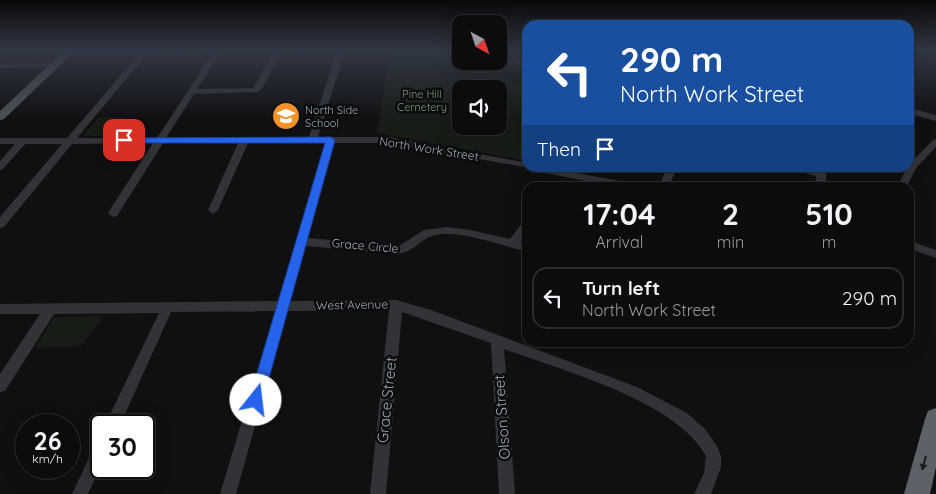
<!DOCTYPE html>
<style>
body{margin:0;font-family:Quicksand,sans-serif;background:#1a1a1c;color:#f1f3f6;height:100vh;display:flex;flex-direction:column;font-size:19px;white-space:nowrap}
*{box-sizing:border-box;margin:0}
p{font-size:16px;color:#9a9b9e}
.icon{flex:none;width:28px;height:28px;fill:none;stroke:currentColor;stroke-width:2;stroke-linecap:round;stroke-linejoin:round}
.map{position:relative;flex:1;overflow:hidden}
.panel{position:absolute;left:522px;top:182px;width:392px;height:165px;display:flex;flex-direction:column;background:#0c0c0e;border-radius:15px;box-shadow:0 5px 20px #0002,0 0 0 1px #2c2c2e}
.panel>*{flex:none}
.guide{position:absolute;left:522px;top:20px;width:392px;height:152px;border-radius:15px;box-shadow:0 5px 20px #0002,0 0 0 1px #2c2c2e;background:#1a4fa0;color:#fff;overflow:hidden}
.needle{width:32px;rotate:140deg}
.controls{position:absolute;left:452px;top:15px;display:grid;gap:10px}
.controls a{display:grid;place-items:center;width:55px;height:55px;border-radius:10px;background:#0c0c0e;box-shadow:0 5px 20px #0002,0 0 0 1px #2c2c2e;font-size:25px}
.speed{position:absolute;left:15px;top:414px;display:flex;gap:10px;font-size:25px;font-weight:700;text-align:center}
.speed>*{display:grid;place-content:center;width:65px;height:65px;border-radius:50%;background:#0c0c0e;box-shadow:0 5px 20px #0002,0 0 0 1px #2c2c2e;line-height:1}
.speed small{font-size:12px;font-weight:400}
.speed .limit{border:2px solid #111;border-radius:8px;background:#fff;color:#111}
.pin{position:absolute;display:grid;place-items:center;width:42px;height:42px;color:#fff;margin:-21px;border-radius:10px;box-shadow:0 2px 8px #0006}
.me{position:absolute;width:55px;margin:-28px;rotate:16deg;stroke-linejoin:round;filter:drop-shadow(0 0 4px #0008)}
.turn{display:flex;align-items:center;gap:18px;height:105px;padding:0 15px;font-size:22px}
.turn .icon{width:65px;height:65px;stroke-width:2.5}
.turn b{display:block;font-size:35px;line-height:42px}
.then{display:flex;align-items:center;height:48px;padding:0 15px;background:#0003;gap:10px;font-size:19px}
.eta{display:flex;justify-content:space-evenly;align-items:center;height:85px;text-align:center}
.eta b{font-size:30px;font-weight:700;line-height:35px}
ul{padding:0;list-style:none}
li{display:flex;align-items:center;gap:15px;height:62px;margin:0 10px 8px;padding:0 5px;border:2px solid #2c2c2e;border-radius:15px}
li div{flex:1}
li b{display:block;font-size:19px}
li em{font-style:normal}
.map>svg:first-child{display:block}
.green{fill:#171c17;fill-rule:evenodd}
.lines{fill:none;stroke-linecap:round;stroke-linejoin:round}
.minor{fill:#313337;fill-rule:evenodd}
.major{fill:#4d5056;fill-rule:evenodd}
.highway{fill:#5d6268;fill-rule:evenodd}
.oneway{fill:#1b1d1f}
.route{fill:#2563eb;stroke:#184099}
.labels{text-anchor:middle;stroke-width:5;stroke-linejoin:round;paint-order:stroke}
.far-park-label{font-size:11px;fill:#7b9e78;stroke:#0b0c0d}
.far-poi-label{font-size:11px;fill:#a1a9b3;stroke:#0b0c0d;text-anchor:start}
.street-label{font-size:12px;fill:#a1a9b3;stroke:#0b0c0d}
.near-street-label{font-size:15px;fill:#a1a9b3;stroke:#0b0c0d}
</style>
<div class="map">
<svg width="936" height="494" viewBox="0 0 936 494">
<rect width="100%" height="100%" fill="#101012"/>
<!-- green -->
<g class="green">
<path d="M390,51H461V61H499V51H527V62L502,74L527,89V161L377,133ZM461,89H499V126H461Z"/>
<polygon points="99,117 124,118 109,136 83,136"/>
<polygon points="104,316 81,346 35,348 54,317"/>
</g>
<g class="lines">
<!-- minor -->
<g class="minor">
<path d="M65,51H327L323,53L280,54L263,87L258,92L194,94L166,138L309,137L337,51H345L318,137H389L528,163V168H549L647,186L648,188H622L535,171L530,168L389,143H335L308,238L399,246L424,230L447,227L470,230L510,239L524,221L528,220V232L520,242L528,244V252C502,246 458,228 432,236C420,240 414,251 399,254L306,246L290,301L396,300L431,310L637,387L687,413L705,429L717,446L721,456V467L711,494H694L704,473L706,456C677,401 561,370 504,349L515,494H499L491,343L402,312L386,494H370L389,310L287,311L236,494H220L275,311L171,312L120,425H105L159,313L54,314L5,391L0,392V374L40,314H0V304L278,301L326,143H248L218,210L213,214L208,210L238,143H163L117,216L113,217L108,213L153,143L72,144L4,227L0,228V217L62,144H25L3,169L0,170V161L15,144H0V138H67L138,55H68L64,53ZM212,54L157,138H77L146,55ZM220,54H273L253,88L197,89Z"/>
<polygon points="512,58 518,58 528,64 528,69 512,62"/>
<polygon points="56,63 57,65 53,67 0,68 0,64"/>
<polygon points="910,108 936,115 936,121 910,114"/>
<polygon points="936,139 936,147 916,168 906,188 896,188 907,168 910,168 910,163 933,140"/>
<polygon points="667,168 677,168 668,188 658,188"/>
<polygon points="792,168 808,168 817,170 817,168 827,168 825,188 815,188 816,176 794,170"/>
<polygon points="910,241 936,250 936,258 910,249"/>
<polygon points="101,440 101,465 88,494 72,494 96,443"/>
</g>
<!-- major -->
<polygon class="major" points="64,51 75,51 4,119 0,120 0,111"/>
<!-- highway -->
<polygon class="highway" points="936,408 936,467 930,494 904,494 925,419 928,411"/>
</g>
<!-- one-way arrows -->
<defs><path id="oneway-solid" d="M-6-.8H1V-3.2L6.5 0L1 3.2V.8H-6Z" transform="scale(1.25)"/></defs>
<use class="oneway" href="#oneway-solid" transform="translate(924 463) rotate(105)"/>
<!-- sky -->
<linearGradient id="sky" x2="0" y2="1"><stop stop-color="#09090a"/><stop offset="0.42" stop-color="#313744"/><stop offset="1" stop-color="#313744" stop-opacity="0"/></linearGradient>
<rect width="936" height="120" fill="url(#sky)"/>
<!-- route -->
<polygon class="route" points="331,137 335,140 263,400 261,405 256,407 251,405 249,400 325,143 124,143 119,140 124,138"/>
<!-- icons -->
<defs>
<g id="school-disc" transform="scale(1.4375)"><circle r="9.5" fill="#f29228" stroke="#0b0c0d"/><path d="M0-5L7-2L0 1L-7-2ZM-4 1L0 2.5L4 1V4Q0 6-4 4Z" fill="#fff"/></g>
</defs>
<g fill-rule="evenodd">
<use href="#school-disc" x="286" y="116"/>
</g>
<g class="labels">
<!-- far-park labels -->
<g class="far-park-label">
<text x="422" y="98">Pine Hill<tspan x="422" dy="13">Cemetery</tspan></text>
</g>
<!-- far-poi labels -->
<g class="far-poi-label">
<text x="305" y="114">North Side<tspan x="305" dy="13">School</tspan></text>
</g>
<!-- street labels -->
<g class="street-label">
<text transform="translate(429 149) rotate(9)" y="4">North Work Street</text>
<text transform="translate(365 246) rotate(5)" y="4">Grace Circle</text>
<text transform="translate(352 305) rotate(-1)" y="4">West Avenue</text>
</g>
<!-- near-street labels -->
<g class="near-street-label">
<text transform="translate(387 400) rotate(-84)" y="5">Grace Street</text>
<text transform="translate(502 417) rotate(-94)" y="5">Olson Street</text>
</g>
</g>
</svg>
<div class="controls">
<a><svg class="needle" viewBox="-14 -14 28 28"><path d="M0-13l5 13h-10z" fill="#e53935"/><path d="M0 13l5-13h-10z" fill="#9a9b9e"/></svg></a>
<a><svg class="icon" aria-label="sound" viewBox="0 0 24 24"><path d="M4 9h4l5-4v14l-5-4H4zM17 9q2 3 0 6"/></svg></a>
</div>
<div class="speed"><div>26<small>km/h</small></div><div class="limit">30</div></div>
<div class="pin" style="left:124px;top:140px;background:#d93025"><svg class="icon" aria-label="arrive" viewBox="0 0 24 24"><path d="M6 21V4h12l-3 4 3 4H6"/></svg></div>
<svg class="me" style="left:256px;top:400px" viewBox="-20 -20 40 40"><circle r="19" fill="#fff"/><path d="M0-13L10 11 0 6-10 11z" fill="#2563eb"/></svg>
<div class="guide">
<div class="turn"><svg class="icon" aria-label="left" viewBox="0 0 24 24"><path d="M17 20v-9H6M10 6l-5 5 5 5"/></svg><div><b>290 m</b>North Work Street</div></div>
<div class="then">Then<svg class="icon" aria-label="arrive" viewBox="0 0 24 24"><path d="M6 21V4h12l-3 4 3 4H6"/></svg></div>
</div>
<section class="panel">
<div class="eta">
<div><b>17:04</b><p>Arrival</p></div>
<div><b>2</b><p>min</p></div>
<div><b>510</b><p>m</p></div>
</div>
<ul>
<li><svg class="icon" aria-label="left" viewBox="0 0 24 24"><path d="M17 20v-9H6M10 6l-5 5 5 5"/></svg><div><b>Turn left</b><p>North Work Street</p></div><em>290 m</em></li>
</ul>
</section>
</div>
